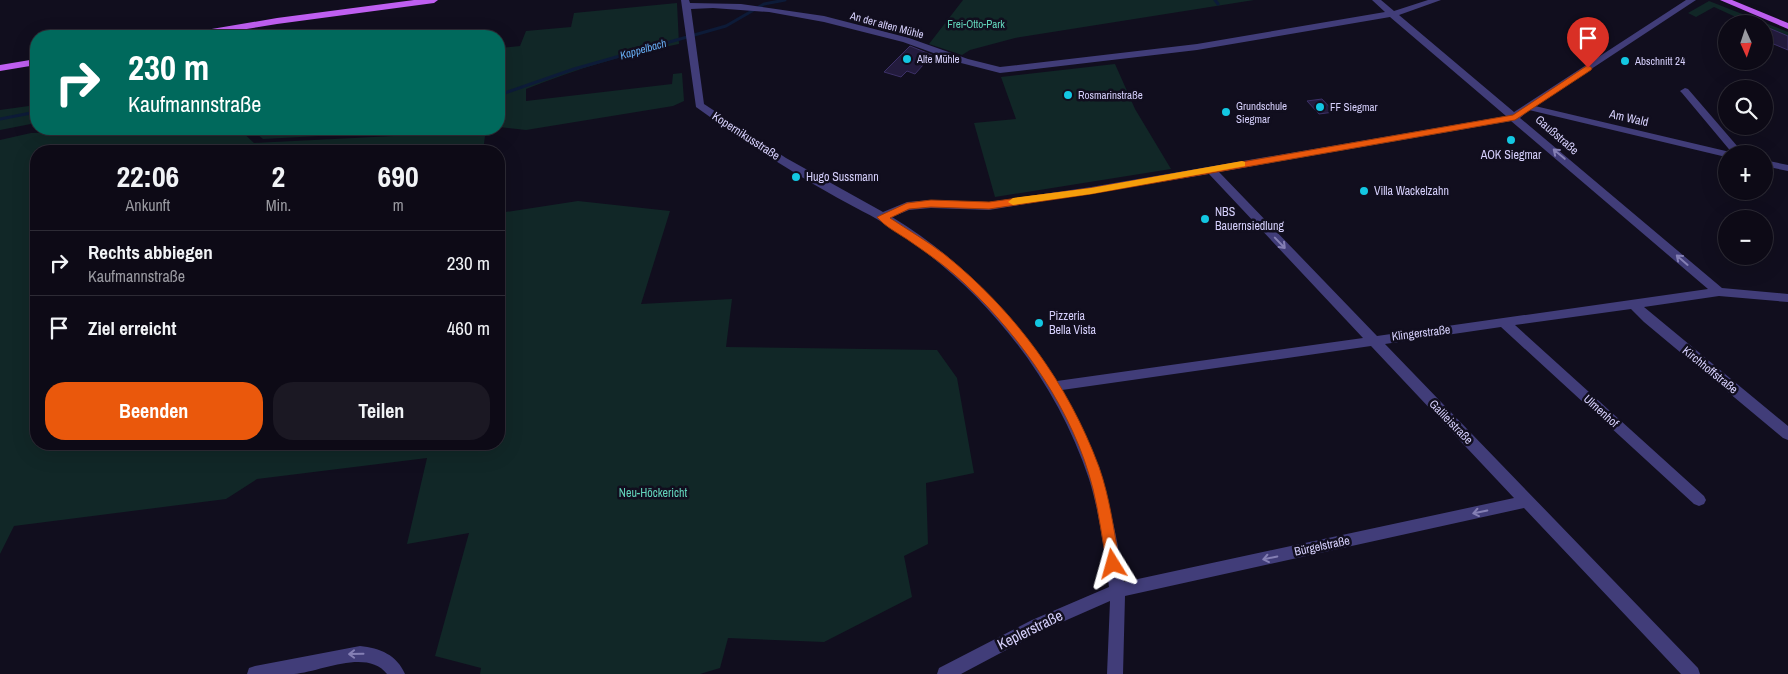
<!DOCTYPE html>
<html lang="de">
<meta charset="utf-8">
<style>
body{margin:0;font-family:"Archivo Narrow",sans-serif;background:#1b1823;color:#f1f3f6;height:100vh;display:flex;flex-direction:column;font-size:19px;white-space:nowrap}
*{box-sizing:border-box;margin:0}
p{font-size:16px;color:#9a9aa1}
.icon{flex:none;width:28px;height:28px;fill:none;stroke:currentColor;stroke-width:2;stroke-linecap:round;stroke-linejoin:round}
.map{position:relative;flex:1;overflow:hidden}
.details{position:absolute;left:30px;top:145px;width:475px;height:305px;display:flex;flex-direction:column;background:#0d0a16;border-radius:20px;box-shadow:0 5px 20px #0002,0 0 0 1px #2d2b35}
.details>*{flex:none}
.top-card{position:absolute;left:30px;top:30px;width:475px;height:105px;border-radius:20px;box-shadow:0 5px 20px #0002,0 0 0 1px #2d2b35;background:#00695c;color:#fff;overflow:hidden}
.needle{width:32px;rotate:177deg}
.tools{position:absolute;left:1718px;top:15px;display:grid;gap:10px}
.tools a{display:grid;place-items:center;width:55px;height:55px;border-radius:50%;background:#0d0a16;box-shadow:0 5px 20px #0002,0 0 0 1px #2d2b35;font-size:25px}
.pin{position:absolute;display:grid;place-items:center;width:42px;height:42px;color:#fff;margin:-51px -21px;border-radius:50% 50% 50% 0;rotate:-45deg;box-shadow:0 0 5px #0007}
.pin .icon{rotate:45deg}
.me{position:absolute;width:55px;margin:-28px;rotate:352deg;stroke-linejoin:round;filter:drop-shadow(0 0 4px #0008)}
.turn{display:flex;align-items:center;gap:18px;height:105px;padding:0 15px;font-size:22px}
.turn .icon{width:65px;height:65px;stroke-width:2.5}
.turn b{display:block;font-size:35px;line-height:42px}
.eta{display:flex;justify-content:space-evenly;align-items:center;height:85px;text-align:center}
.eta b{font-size:30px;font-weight:700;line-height:35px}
.primary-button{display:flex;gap:10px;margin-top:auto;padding:10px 15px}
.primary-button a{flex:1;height:58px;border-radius:20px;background:#ea580c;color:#fff;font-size:20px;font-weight:700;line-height:58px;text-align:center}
.primary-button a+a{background:#1b1823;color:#f1f3f6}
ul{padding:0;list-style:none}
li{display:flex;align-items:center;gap:15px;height:65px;padding:0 15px;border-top:1px solid #2d2b35}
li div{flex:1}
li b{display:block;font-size:19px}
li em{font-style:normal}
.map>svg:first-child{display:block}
.green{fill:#112727}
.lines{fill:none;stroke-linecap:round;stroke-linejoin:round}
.stream{stroke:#0d1b38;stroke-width:3}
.building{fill:#231b3d;stroke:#3c3067}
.minor{fill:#413d79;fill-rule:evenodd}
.major{fill:#bf5ff1;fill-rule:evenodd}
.oneway{stroke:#847fb4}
.route{fill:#ea580c;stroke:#983908}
.slow{fill:#f59e0b}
.poi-dot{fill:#13c7e2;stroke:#110e1e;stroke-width:2}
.labels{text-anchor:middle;stroke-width:5;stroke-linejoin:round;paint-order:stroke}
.far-park-label{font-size:11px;fill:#62d4bb;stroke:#110e1e}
.far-street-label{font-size:11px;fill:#d5cffb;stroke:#110e1e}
.far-water-label{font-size:11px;font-style:italic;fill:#66acf2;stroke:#110e1e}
.far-poi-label{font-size:11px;fill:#d5cffb;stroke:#110e1e;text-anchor:start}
.street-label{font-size:12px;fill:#d5cffb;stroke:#110e1e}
.poi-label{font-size:12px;fill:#d5cffb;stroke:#110e1e;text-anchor:start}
.park-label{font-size:12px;fill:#62d4bb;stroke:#110e1e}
.near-street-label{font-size:15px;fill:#d5cffb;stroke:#110e1e}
</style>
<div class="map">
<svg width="1788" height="674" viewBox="0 0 1788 674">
<rect width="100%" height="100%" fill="#110e1e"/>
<!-- green -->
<g class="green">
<polygon points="963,0 1254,0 1015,38 970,50 962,55 929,44"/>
<polygon points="1709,1 1788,32 1788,38 1764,26 1764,24 1753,22 1749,24 1728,24 1738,18 1714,7 1696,17 1688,13"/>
<path d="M677,3L679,44C626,54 576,69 526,89V101L672,84L673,74L682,73L684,101L673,106L526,130L499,127V48L520,46L526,31L571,27L574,13Z"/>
<polygon points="1115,64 1135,109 1171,169 995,197 974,123 1016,119 1001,77"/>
<polygon points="36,105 36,123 0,130 0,110"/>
<polygon points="239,129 254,143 473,132 485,136 483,151 36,151 36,444 499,444 499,213 578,201 670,211 641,304 732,299 726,347 937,350 957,378 974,473 926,483 928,544 904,556 912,597 824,642 728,638 720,668 700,674 480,674 481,668 435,656 469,533 407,544 427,458 257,479 226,499 14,526 0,554 0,140 31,133"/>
<polygon points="251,129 448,129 263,139"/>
</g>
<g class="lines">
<!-- stream -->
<g class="stream">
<polyline points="1215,0 1218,4"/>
<polyline points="499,95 574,69 726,26 764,4 785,0"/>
<polyline points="0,119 36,112"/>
</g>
</g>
<!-- building -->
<g class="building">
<polygon points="1764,26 1788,36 1788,50 1764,40"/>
<polygon points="910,46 932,55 915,74 907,71 901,77 884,72"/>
<polygon points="1322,99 1334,112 1319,114 1307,101"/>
</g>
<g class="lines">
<!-- minor -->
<g class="minor">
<path d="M681,0H689L690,3L741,4L824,16L909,38L968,59L1000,67L1197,44L1385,12L1372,0H1381L1394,11L1428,0H1441L1399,15L1514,112L1686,0H1696L1535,106L1730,152L1731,154H1726V157L1529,110L1520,118L1722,288L1788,294V302L1719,296L1644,307L1788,426V440L1783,438L1644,322L1631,309L1515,325L1704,496L1706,500L1704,504L1699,506L1694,504L1501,327L1385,344L1698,668L1700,674H1681L1524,508L1125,596L1123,674H1107L1110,601L1044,630L961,674H937L939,668L1032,620L1109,587C1104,551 1100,514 1089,479C1055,377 985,290 895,230C874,216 851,206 829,193C783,167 739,138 696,107ZM713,8L769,12L824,22L903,42L961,63L1000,73L1197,50L1390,17L1506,116L1091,187L989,202L931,200L907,202L883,212L786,158L704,104L691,9ZM1511,121L1708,289L1377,336L1219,172ZM1209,174L1363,338L1057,381C1014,316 959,257 892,217L909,210L931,208L989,210ZM1371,346L1514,498L1124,582C1113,508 1098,457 1062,390Z"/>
<polygon points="1685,88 1688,89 1744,154 1733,154 1682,93 1680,91"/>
<polygon points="1764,160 1788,165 1788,171 1764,166"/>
<path d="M360,646C380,648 397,655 405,674H387C367,648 320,672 294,674C278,674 262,674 247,674L249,668L255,666Z"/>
</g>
<!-- major -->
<g class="major">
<polygon points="414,0 438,0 434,3 277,24 203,36 183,36 188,33 277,18"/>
<polygon points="1720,0 1732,0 1788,23 1788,29"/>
<polygon points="36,59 36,65 0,71 0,65"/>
</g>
</g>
<!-- one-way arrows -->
<defs><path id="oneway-shaft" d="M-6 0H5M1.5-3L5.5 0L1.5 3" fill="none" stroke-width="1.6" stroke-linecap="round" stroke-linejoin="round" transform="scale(1.25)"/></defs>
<g class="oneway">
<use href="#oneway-shaft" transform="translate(1559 154) rotate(-140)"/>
<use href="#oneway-shaft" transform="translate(1280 243) rotate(46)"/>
<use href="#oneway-shaft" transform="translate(1682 260) rotate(-139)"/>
<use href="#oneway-shaft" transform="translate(1480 512) rotate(168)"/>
<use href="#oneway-shaft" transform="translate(1270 558) rotate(168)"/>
<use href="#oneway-shaft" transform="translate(356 654) rotate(179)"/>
</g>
<!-- route -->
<path class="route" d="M1588,65L1592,68L1591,70L1515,120L1091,194L989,209L931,207L909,209L890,218C908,230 927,241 944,254C1014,310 1068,383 1099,467C1110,498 1114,532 1120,564L1118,568L1113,570L1109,568L1107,564C1102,539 1099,513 1093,489C1074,412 1022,338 965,284C948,268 930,255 911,242C900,234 885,227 877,217L907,203L931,200L989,202L1091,188L1513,115Z"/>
<!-- slow -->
<polygon class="slow" points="1242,161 1245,162 1245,166 1091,194 1013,205 1008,202 1013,198 1091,188"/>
<!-- markers -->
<g class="poi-dot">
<circle cx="907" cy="59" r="5"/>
<circle cx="1625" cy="61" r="5"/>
<circle cx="1068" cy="95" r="5"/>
<circle cx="1320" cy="107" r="5"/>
<circle cx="1226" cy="112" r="5"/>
<circle cx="1511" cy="140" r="5"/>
<circle cx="796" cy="177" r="5"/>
<circle cx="1364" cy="191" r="5"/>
<circle cx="1205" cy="219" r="5"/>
<circle cx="1039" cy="323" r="5"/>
</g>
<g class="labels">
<!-- far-park labels -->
<g class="far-park-label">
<text x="976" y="28">Frei-Otto-Park</text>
</g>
<!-- far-street labels -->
<g class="far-street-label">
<text transform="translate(887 25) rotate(15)" y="4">An der alten Mühle</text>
</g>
<!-- far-water labels -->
<g class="far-water-label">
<text transform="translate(643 49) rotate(-16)" y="4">Kappelbach</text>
</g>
<!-- far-poi labels -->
<g class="far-poi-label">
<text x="917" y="63">Alte Mühle</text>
<text x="1635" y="65">Abschnitt 24</text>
<text x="1078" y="99">Rosmarinstraße</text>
<text x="1236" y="110">Grundschule<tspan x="1236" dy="13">Siegmar</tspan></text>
<text x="1330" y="111">FF Siegmar</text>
</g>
<!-- street labels -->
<g class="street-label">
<text transform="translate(1629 118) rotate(13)" y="4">Am Wald</text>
<text transform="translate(1557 135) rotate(41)" y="4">Gaußstraße</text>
<text transform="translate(746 136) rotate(33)" y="4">Kopernikusstraße</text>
<text transform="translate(1421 333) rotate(-7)" y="4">Klingerstraße</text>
<text transform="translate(1710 370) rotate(39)" y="4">Kirchhoffstraße</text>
<text transform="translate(1601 411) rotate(42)" y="4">Ulmenhof</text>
<text transform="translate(1451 422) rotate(46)" y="4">Galileistraße</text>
<text transform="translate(1322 546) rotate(-12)" y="4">Bürgelstraße</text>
</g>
<!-- poi labels -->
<g class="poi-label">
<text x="1511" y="159" text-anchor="middle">AOK Siegmar</text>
<text x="806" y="181">Hugo Sussmann</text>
<text x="1374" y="195">Villa Wackelzahn</text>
<text x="1215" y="216">NBS<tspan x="1215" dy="14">Bauernsiedlung</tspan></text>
<text x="1049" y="320">Pizzeria<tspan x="1049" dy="14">Bella Vista</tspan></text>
</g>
<!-- park labels -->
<g class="park-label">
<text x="653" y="497">Neu-Höckericht</text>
</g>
<!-- near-street labels -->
<g class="near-street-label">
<text transform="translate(1030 630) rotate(-26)" y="5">Keplerstraße</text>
</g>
</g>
</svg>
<div class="tools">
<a><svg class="needle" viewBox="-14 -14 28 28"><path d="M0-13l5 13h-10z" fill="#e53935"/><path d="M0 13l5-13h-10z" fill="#9a9aa1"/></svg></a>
<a><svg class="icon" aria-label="search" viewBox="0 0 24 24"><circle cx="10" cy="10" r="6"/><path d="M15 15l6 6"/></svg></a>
<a>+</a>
<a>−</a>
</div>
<div class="pin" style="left:1588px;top:68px;background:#d93025"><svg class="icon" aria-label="arrive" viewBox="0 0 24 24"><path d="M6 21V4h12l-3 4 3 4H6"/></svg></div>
<svg class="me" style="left:1113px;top:564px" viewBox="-20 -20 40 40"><path d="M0-17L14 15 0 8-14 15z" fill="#ea580c" stroke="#fff" stroke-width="4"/></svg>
<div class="top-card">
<div class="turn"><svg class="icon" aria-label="right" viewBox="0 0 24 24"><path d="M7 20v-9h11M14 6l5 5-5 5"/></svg><div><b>230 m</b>Kaufmannstraße</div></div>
</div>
<section class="details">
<div class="eta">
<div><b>22:06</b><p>Ankunft</p></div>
<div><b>2</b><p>Min.</p></div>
<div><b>690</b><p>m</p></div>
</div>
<ul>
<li><svg class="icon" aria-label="right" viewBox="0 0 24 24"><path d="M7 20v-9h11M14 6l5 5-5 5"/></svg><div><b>Rechts abbiegen</b><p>Kaufmannstraße</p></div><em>230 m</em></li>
<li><svg class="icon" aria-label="arrive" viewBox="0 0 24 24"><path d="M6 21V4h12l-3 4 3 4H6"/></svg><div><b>Ziel erreicht</b></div><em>460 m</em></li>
</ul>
<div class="primary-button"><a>Beenden</a><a>Teilen</a></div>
</section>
</div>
